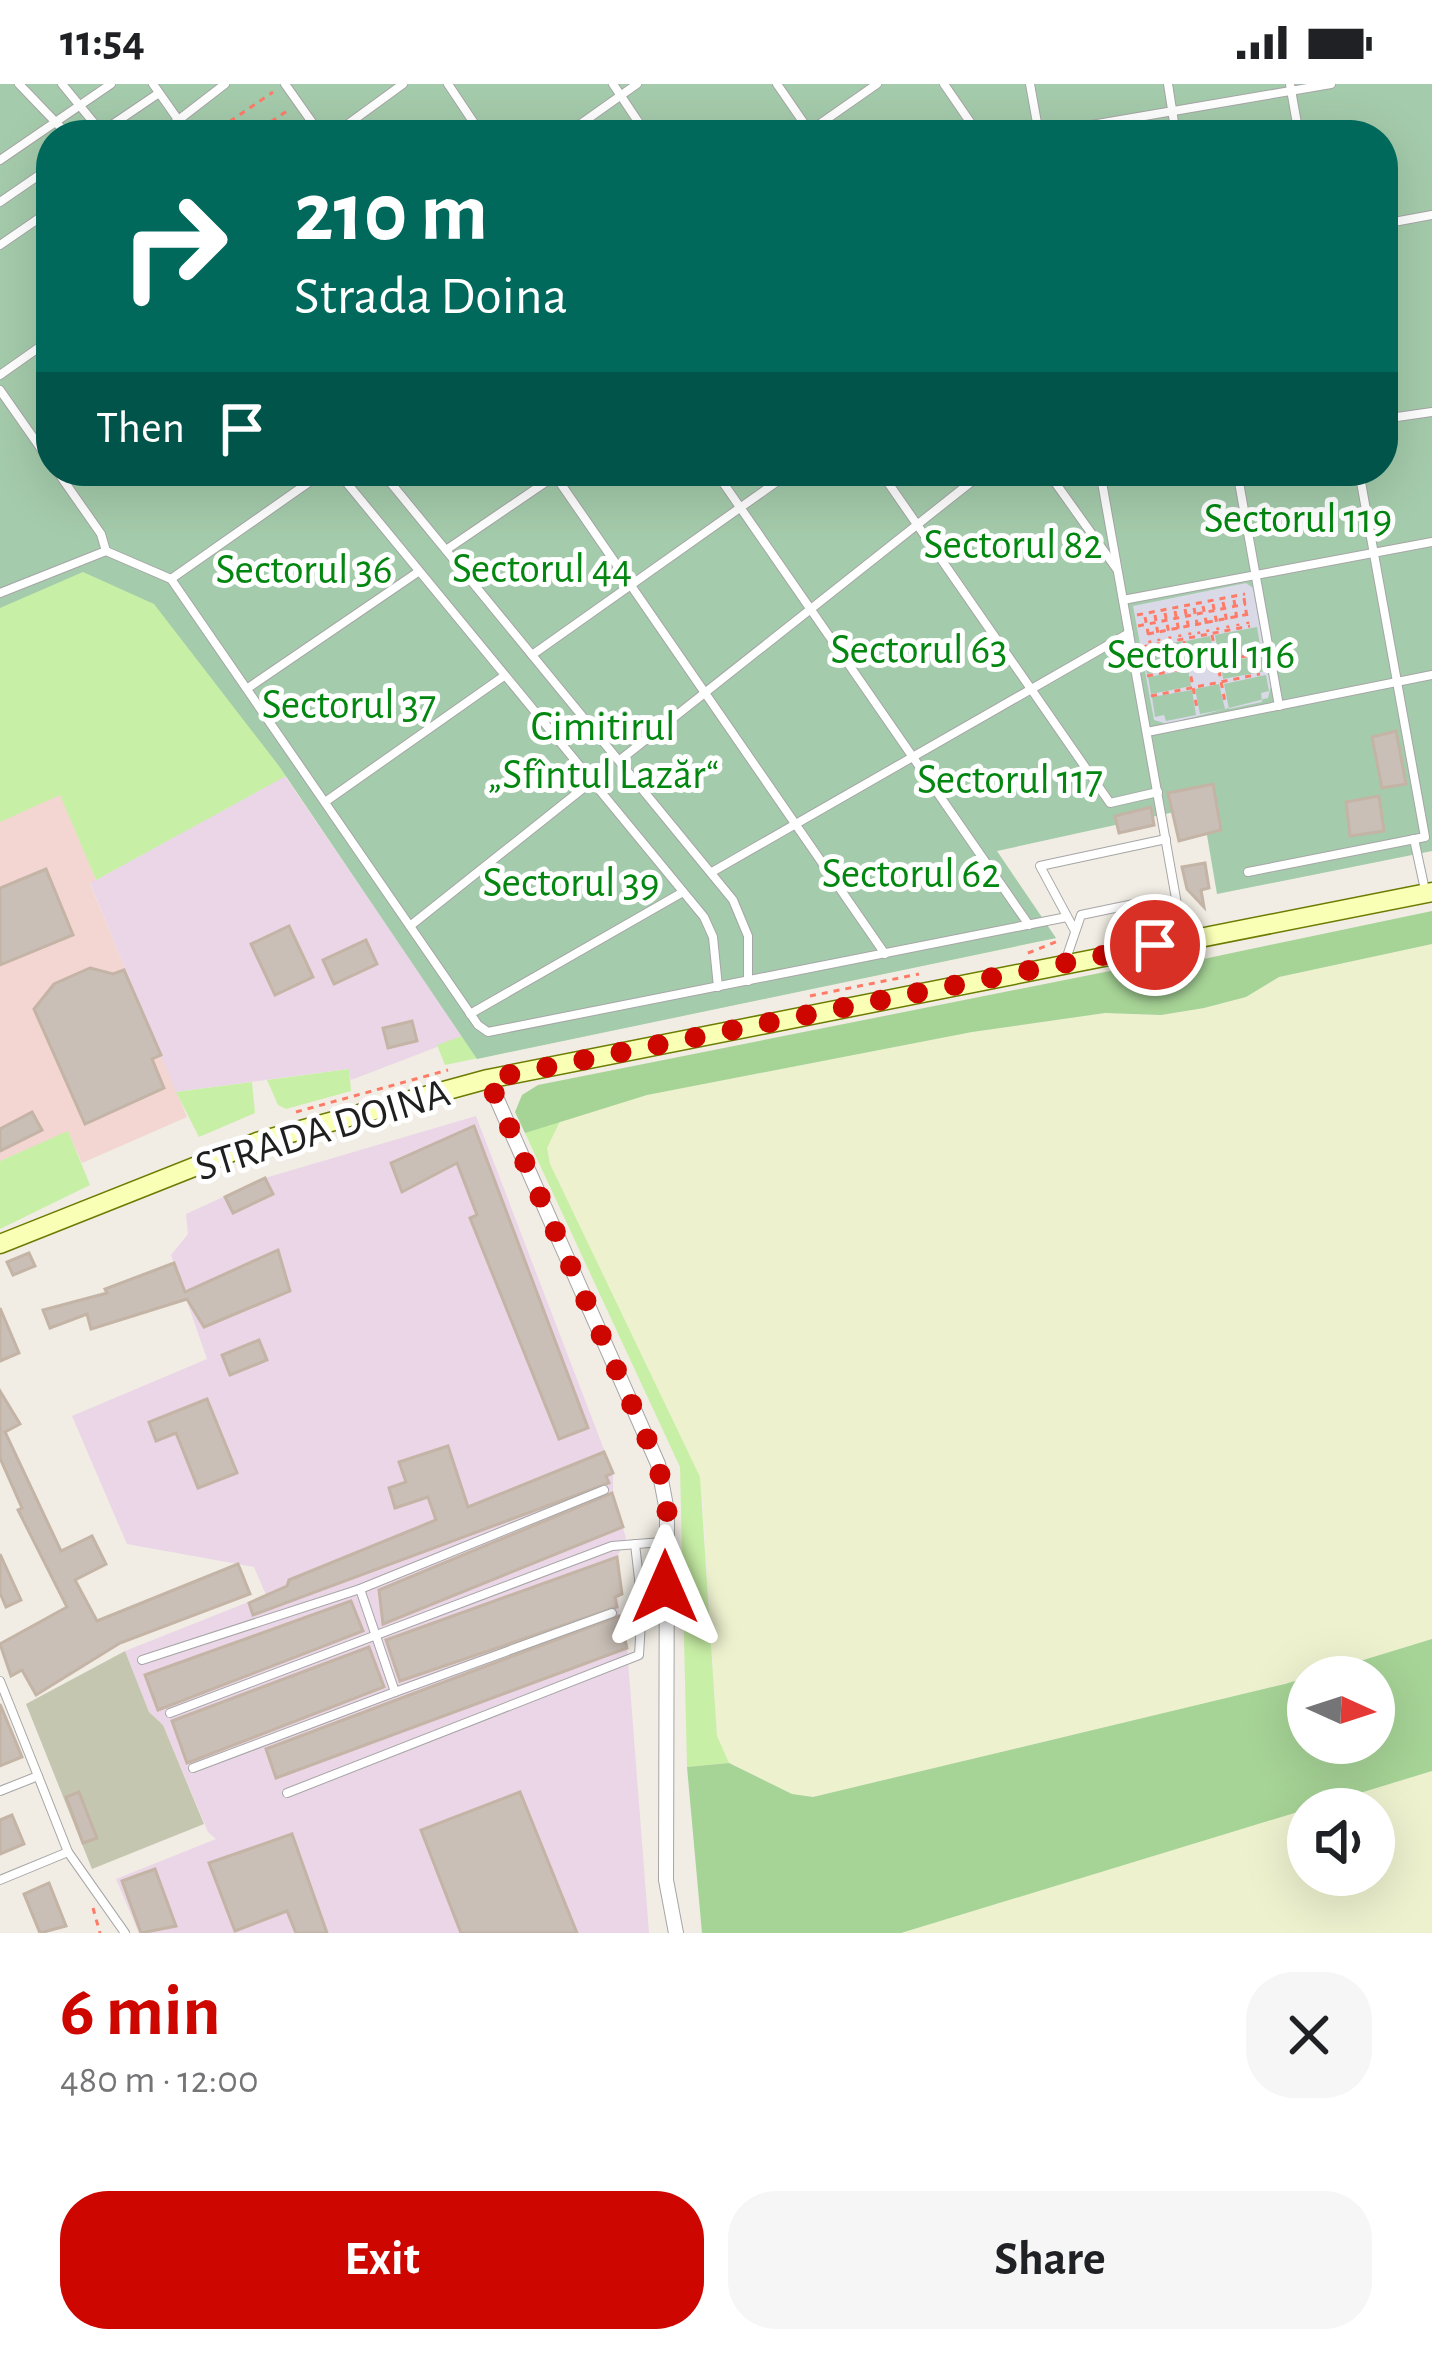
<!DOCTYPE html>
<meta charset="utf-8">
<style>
body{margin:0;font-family:"Alegreya Sans",sans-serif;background:#f6f6f6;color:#202124;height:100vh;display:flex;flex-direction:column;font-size:45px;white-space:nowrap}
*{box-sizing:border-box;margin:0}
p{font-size:39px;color:#757577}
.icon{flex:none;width:66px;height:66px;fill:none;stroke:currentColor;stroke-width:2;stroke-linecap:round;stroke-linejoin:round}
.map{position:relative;height:1849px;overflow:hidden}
.panel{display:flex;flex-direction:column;background:#fff;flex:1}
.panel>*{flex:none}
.banner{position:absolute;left:36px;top:36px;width:1362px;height:366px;border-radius:48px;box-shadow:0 12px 48px #0002;background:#00695c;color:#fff;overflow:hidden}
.needle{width:78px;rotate:93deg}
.buttons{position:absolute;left:1287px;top:1572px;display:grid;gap:24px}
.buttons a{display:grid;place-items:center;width:108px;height:108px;border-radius:50%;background:#fff;box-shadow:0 12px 48px #0002;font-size:60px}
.pin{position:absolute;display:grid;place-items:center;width:102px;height:102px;color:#fff;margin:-51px;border:6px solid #fff;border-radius:50%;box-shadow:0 3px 12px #0007}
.me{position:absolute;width:132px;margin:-66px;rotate:0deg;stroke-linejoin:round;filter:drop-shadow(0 0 9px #0008)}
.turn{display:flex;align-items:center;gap:42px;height:252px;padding:0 60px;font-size:54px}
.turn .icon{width:156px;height:156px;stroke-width:2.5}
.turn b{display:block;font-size:84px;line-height:102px}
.then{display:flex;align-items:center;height:114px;padding:0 60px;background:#0003;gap:24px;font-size:45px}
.round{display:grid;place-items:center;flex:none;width:126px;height:126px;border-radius:48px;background:#f6f6f6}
.headline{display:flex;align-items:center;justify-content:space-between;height:204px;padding:0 60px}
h1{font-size:72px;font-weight:600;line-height:90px;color:#ce0600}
.cta{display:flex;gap:24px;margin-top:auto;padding:24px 60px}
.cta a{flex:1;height:138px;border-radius:48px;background:#ce0600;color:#fff;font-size:48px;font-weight:600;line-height:138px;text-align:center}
.cta a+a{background:#f6f6f6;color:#202124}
.status{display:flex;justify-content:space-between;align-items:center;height:84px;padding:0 60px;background:#fff;direction:ltr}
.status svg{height:33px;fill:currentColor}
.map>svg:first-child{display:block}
.commercial{fill:#f3d5d2}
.industrial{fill:#ead6e6}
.construction{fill:#c5c6af}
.farmland{fill:#edf1ce;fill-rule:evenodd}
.grass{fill:#c8efa6}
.forest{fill:#a6d396;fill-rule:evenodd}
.cemetery{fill:#a4cbab;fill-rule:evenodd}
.plaza{fill:#d9d9e7;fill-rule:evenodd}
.building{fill:#c9bfb7;stroke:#c4b4a6;stroke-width:3}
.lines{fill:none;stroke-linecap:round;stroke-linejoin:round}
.service-casing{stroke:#a6a6a6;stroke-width:10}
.minor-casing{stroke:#a6a6a6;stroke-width:16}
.secondary-casing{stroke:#6b7c00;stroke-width:21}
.path{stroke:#ff7b67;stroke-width:3;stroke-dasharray:6 6;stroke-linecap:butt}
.service{stroke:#fff;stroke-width:8}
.minor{stroke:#fff;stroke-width:14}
.secondary{stroke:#f9ffb5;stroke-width:18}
.route{stroke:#ce0600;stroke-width:21;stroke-dasharray:0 37.8}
.labels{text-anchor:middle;stroke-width:10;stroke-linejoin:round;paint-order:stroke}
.park-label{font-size:42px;fill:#038711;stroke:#fff}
.street-label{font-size:42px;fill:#1f1f1f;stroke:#fff}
</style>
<div class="status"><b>11:54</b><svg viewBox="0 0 49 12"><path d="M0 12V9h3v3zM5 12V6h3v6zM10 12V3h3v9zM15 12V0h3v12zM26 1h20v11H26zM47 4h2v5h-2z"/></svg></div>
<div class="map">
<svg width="1432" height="1849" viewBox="0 0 1432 1849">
<rect width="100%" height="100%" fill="#f1ede4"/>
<!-- commercial -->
<polygon class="commercial" points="60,710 96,796 90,800 187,1033 82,1079 68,1048 0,1077 0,738"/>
<!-- industrial -->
<g class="industrial">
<polygon points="285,692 463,953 351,996 348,985 176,1008 90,799"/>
<polygon points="476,1032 613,1389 613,1412 626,1454 617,1473 619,1533 627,1564 649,1849 139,1849 116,1795 216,1755 208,1748 163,1641 149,1628 125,1567 266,1511 254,1483 127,1460 72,1332 207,1275 171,1171 188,1150 186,1130 265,1094"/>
</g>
<!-- construction -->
<polygon class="construction" points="125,1567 149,1628 163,1641 204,1740 92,1785 26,1620"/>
<!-- farmland -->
<g class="farmland">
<polygon points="1432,860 1432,1555 1285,1600 813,1713 792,1710 729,1679 717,1652 703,1415 550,1080 547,1064 561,1035 646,1011 972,948 1105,929 1161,931 1204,924 1246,913 1279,893"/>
<path d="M1432,1687V1849H901L1044,1804ZM1308,1725H1374V1791H1308Z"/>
</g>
<!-- grass -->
<g class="grass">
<polygon points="92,473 1056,854 445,981 437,961 462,952 286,692 96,796 60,711 0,738 0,513"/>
<polygon points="349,985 351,1007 286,1025 278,1021 267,996"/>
<polygon points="252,998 255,1029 199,1053 176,1008"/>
<polygon points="561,1035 547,1064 550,1080 700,1393 717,1652 729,1679 687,1683 680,1383 525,1049"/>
<polygon points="68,1047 90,1101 0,1145 0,1077"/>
</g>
<!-- forest -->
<g class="forest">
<polygon points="1432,827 1432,860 1279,893 1246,913 1204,924 1161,931 1105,929 972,948 647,1011 525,1049 515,1028 522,1011 538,1001 1115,886 1150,886 1151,897 1176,894 1175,881"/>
<path d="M1432,1555V1687L901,1849H702L687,1683L729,1679L792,1710L813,1713L1285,1600ZM1308,1593H1374V1659H1308Z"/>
</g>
<!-- cemetery -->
<path class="cemetery" d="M0,0H1432V767L1217,810L1202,722L997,767L1056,854L477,975L279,682L154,520L83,488L0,524ZM51,51H1383V387H51Z"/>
<!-- plaza -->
<path class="plaza" d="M1246,499L1253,504L1271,602L1268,614L1167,640L1154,636L1133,522ZM1257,543L1261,567L1219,575L1215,551ZM1210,552L1215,576L1191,582L1186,557ZM1182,557L1187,582L1147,590L1142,565ZM1262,571L1265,587L1223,595L1221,579ZM1188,586L1191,602L1151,610L1148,593ZM1266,591L1269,607L1261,609L1262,618L1229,625L1224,600ZM1219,600L1225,625L1200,630L1195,605ZM1192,606L1196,631L1166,637L1164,631L1155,633L1152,613Z"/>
<!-- building -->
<g class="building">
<polygon points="1396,647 1406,700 1382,704 1372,653"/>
<polygon points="1213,700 1221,746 1179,757 1168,709"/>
<polygon points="1379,712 1384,747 1350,752 1346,718"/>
<polygon points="1151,723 1154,741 1119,749 1115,732"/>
<polygon points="1205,779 1209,804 1201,806 1204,823 1187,805 1182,783"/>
<polygon points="46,785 73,851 0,881 0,804"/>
<polygon points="289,842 313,893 275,911 251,860"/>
<polygon points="366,856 377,880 334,900 323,876"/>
<polygon points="90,884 113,890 124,886 161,971 152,975 164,1004 85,1040 34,925 54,900"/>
<polygon points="412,937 417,957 388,964 383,944"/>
<polygon points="32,1028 42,1046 0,1067 0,1045"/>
<polygon points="474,1042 588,1344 559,1355 470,1134 477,1131 457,1079 402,1108 391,1079"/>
<polygon points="265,1094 273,1110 233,1129 225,1113"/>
<polygon points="278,1166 290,1207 204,1243 187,1215 91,1245 87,1230 50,1244 43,1226 107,1209 105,1205 174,1179 185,1208"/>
<polygon points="29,1169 35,1182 13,1191 7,1178"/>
<polygon points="0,1224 19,1269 0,1277"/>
<polygon points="259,1256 267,1276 230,1291 222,1271"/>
<polygon points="0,1307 20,1340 5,1348 61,1467 92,1452 106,1480 75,1496 97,1537 238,1480 250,1510 120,1559 36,1611 22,1586 11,1592 0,1560 67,1523 18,1426 22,1424 0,1374"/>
<polygon points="207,1315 237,1389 198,1404 176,1349 156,1357 149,1338"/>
<polygon points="448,1362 468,1423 604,1368 613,1389 606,1392 609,1399 253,1531 249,1519 287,1502 289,1496 436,1436 428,1413 395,1424 389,1404 406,1398 399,1378"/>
<polygon points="612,1409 623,1443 383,1540 379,1506"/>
<polygon points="0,1470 21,1516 6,1523 0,1509"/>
<polygon points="617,1473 622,1510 615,1513 617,1523 400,1597 386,1556"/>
<polygon points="351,1517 363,1547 158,1626 145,1591"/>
<polygon points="619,1532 627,1564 276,1694 266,1665"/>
<polygon points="369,1563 384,1603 187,1679 172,1637"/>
<polygon points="0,1620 22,1673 0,1682"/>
<polygon points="79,1708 97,1754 83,1759 66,1713"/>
<polygon points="520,1708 577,1849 461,1849 421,1746"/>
<polygon points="12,1731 24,1760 0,1770 0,1736"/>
<polygon points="292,1750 327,1849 296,1849 287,1827 235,1847 209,1779"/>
<polygon points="155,1785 176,1842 141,1849 122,1797"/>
<polygon points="49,1799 66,1842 40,1849 24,1810"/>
</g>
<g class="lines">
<!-- service casing -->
<g class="service-casing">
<g id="service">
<polyline points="19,0 68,51"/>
<polyline points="62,0 103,50"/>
<polyline points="153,0 179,37"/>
<polyline points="285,0 321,51"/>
<polyline points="448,0 482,51"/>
<polyline points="613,0 647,51"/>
<polyline points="777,0 810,48"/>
<polyline points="944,0 979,51"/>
<polyline points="1030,0 1039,50"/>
<polyline points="1168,0 1176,51"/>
<polyline points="1290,0 1299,51"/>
<polyline points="1039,50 1331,0"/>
<polyline points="97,51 159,9"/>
<polyline points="159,51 225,0"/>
<polyline points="333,51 403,0"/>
<polyline points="565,51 637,0"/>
<polyline points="804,51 877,0"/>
<polyline points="0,76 111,0"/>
<polyline points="0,118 51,83"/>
<polyline points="1383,140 1432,131"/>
<polyline points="0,161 51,126"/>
<polyline points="0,291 51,255"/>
<polyline points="0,306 51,379"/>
<polyline points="1383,335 1432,328"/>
<polyline points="57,387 101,450 106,467"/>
<polyline points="337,387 704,833 713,853 718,903"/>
<polyline points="381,387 733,816 748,852 748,897"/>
<polyline points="552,387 885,870"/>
<polyline points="715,387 1029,841"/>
<polyline points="880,387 1110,719 1158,708"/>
<polyline points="1047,387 1116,484"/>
<polyline points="1100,387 1183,854"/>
<polyline points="1237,387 1279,622"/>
<polyline points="446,466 562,387"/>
<polyline points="171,495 325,387"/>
<polyline points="0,509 106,467 171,495 478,941 488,948 1067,833"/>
<polyline points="1123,516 1432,458"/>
<polyline points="532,571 792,387"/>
<polyline points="248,604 418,488"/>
<polyline points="1147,648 1432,591"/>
<polyline points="620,676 985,387"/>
<polyline points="325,718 504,592"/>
<polyline points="1414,755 1425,806"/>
<polyline points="712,788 1129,549"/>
<polyline points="1248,788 1425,753 1359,387"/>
<polyline points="410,842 591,698"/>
<polyline points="1075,847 1040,782 1166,755"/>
<polyline points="1065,878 1081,831 1153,816 1183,854"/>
<polyline points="470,930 683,808"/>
<polyline points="635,1460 642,1521"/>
<polyline points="142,1576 360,1505"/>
<polyline points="0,1597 38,1692"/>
<polyline points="395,1608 612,1529"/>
<polyline points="170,1629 612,1462 662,1458"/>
<polyline points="193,1684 395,1608 360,1505 604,1406"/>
<polyline points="0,1707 38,1692 68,1768 125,1849"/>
<polyline points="287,1709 639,1571 642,1521 665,1503"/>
<polyline points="0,1796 68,1768"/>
</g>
</g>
<!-- minor casing -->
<g class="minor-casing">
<polyline id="minor" points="488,995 658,1380 667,1427 666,1796 676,1849"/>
</g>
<!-- secondary casing -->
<g class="secondary-casing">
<polyline id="secondary" points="0,1160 257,1058 488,995 1432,808"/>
</g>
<!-- path -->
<g class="path">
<polyline points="210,51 273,8"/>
<polyline points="251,51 287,27"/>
<polyline points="290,51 299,45"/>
<polyline points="1244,514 1248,540"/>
<polyline points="1234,516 1238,542"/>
<polyline points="1223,518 1228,544"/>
<polyline points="1213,520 1218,546"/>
<polyline points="1203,522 1208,548"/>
<polyline points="1194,524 1199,550"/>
<polyline points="1185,525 1190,551"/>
<polyline points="1175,527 1180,553"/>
<polyline points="1165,529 1170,555"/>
<polyline points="1137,531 1245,510"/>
<polyline points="1155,531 1159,557"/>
<polyline points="1145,533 1150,559"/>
<polyline points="1138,542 1246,520"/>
<polyline points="1148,550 1249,530"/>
<polyline points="1212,551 1225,618"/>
<polyline points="1184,557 1197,624"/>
<polyline points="1142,563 1250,542"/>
<polyline points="1147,592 1256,570"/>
<polyline points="1151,612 1260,590"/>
<polyline points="1028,869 1058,857"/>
<polyline points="810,912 919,890"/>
<polyline points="296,1028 448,986"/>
<polyline points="93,1824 100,1849"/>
</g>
<!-- service -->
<use href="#service" class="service"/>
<!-- minor -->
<use href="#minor" class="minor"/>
<!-- secondary -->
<use href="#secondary" class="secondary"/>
</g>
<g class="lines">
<!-- route -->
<polyline class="route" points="665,1503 667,1427 658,1380 488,995 1155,861"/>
</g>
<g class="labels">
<!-- park labels -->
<g class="park-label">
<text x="1298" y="448">Sectorul 119</text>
<text x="1013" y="474">Sectorul 82</text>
<text x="542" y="498">Sectorul 44</text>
<text x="304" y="499">Sectorul 36</text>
<text x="919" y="579">Sectorul 63</text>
<text x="1201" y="584">Sectorul 116</text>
<text x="349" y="634">Sectorul 37</text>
<text x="603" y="656">Cimitirul<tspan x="603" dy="48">„Sfîntul Lazăr“</tspan></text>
<text x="1010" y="709">Sectorul 117</text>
<text x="911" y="803">Sectorul 62</text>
<text x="571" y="812">Sectorul 39</text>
</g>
<!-- street labels -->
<g class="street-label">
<text transform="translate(322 1044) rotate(-17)" y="15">STRADA DOINA</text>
</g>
</g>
</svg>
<div class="buttons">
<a><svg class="needle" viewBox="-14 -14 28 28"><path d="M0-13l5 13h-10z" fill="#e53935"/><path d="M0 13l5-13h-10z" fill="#757577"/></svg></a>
<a><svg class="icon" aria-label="sound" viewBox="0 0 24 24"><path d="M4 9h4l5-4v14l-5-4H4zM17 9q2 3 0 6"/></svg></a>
</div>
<div class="pin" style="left:1155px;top:861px;background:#d93025"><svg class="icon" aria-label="arrive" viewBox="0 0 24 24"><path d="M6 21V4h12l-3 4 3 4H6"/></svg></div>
<svg class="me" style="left:665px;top:1503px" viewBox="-20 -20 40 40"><path d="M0-17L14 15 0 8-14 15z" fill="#ce0600" stroke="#fff" stroke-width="4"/></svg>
<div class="banner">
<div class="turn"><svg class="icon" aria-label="right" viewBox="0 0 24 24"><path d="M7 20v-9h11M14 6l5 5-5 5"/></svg><div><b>210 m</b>Strada Doina</div></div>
<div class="then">Then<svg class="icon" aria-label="arrive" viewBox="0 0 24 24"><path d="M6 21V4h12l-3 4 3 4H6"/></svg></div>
</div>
</div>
<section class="panel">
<div class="headline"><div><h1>6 min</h1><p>480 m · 12:00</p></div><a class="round"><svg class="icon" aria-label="close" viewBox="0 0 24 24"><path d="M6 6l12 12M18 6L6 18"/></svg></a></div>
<div class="cta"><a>Exit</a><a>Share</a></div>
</section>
